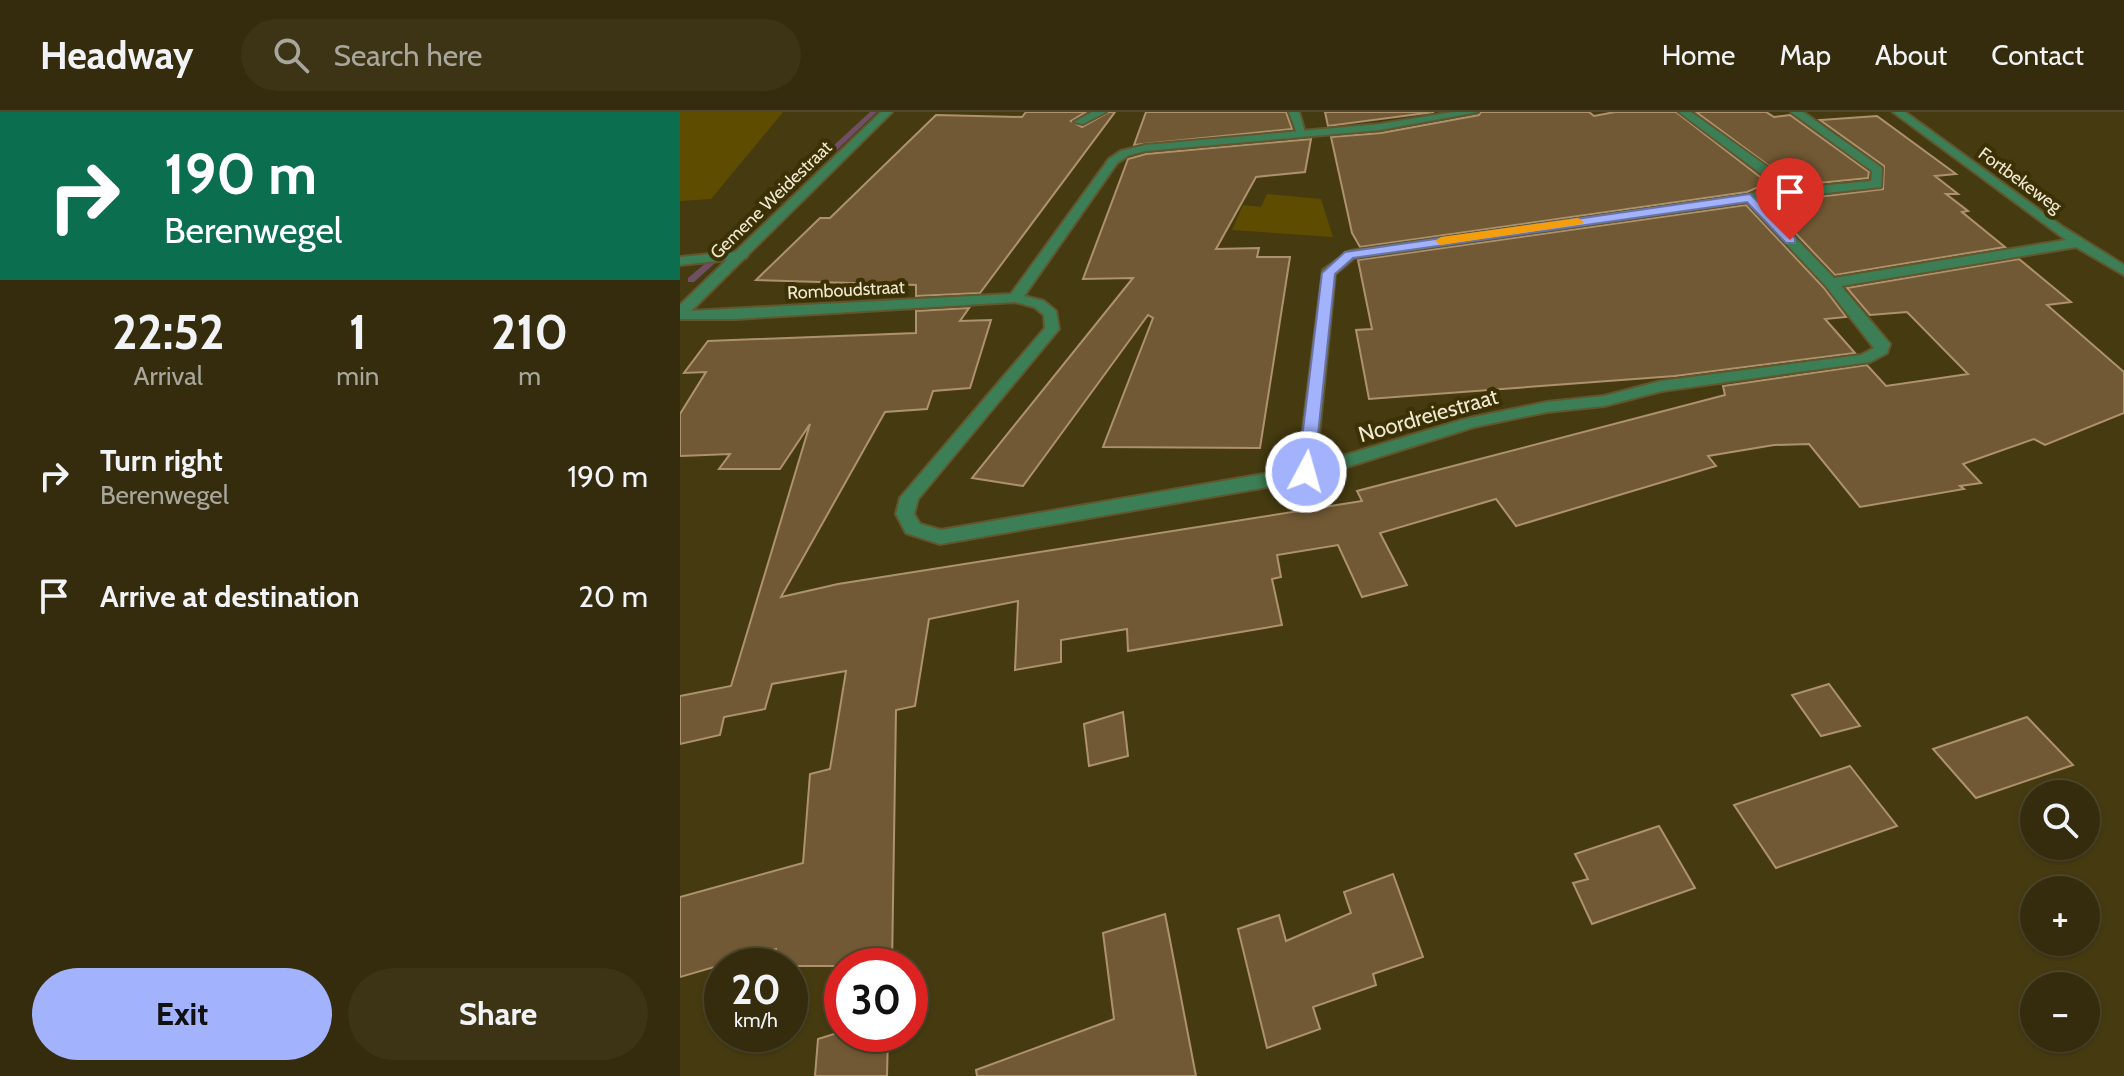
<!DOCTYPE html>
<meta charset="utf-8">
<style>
body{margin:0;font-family:Cabin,sans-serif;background:#3c3415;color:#f1f3f6;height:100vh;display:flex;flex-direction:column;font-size:30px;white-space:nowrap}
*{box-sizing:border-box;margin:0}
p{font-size:26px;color:#a9a79d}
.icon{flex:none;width:44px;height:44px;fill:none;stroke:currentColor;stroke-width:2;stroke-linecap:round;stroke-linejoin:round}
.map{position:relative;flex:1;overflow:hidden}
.sheet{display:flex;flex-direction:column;background:#342c0c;width:680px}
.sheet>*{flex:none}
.top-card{background:#0b6e4f;color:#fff;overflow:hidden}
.tools{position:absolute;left:1340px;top:668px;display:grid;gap:16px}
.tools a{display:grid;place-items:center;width:80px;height:80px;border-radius:50%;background:#342c0c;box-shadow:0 2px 6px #0004,0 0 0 2px #4e482d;font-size:40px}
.speed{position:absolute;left:24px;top:836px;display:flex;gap:16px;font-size:40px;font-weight:700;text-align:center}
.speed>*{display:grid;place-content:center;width:104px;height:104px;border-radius:50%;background:#342c0c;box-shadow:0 2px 6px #0004,0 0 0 2px #4e482d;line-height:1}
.speed small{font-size:20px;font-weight:400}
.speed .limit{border:12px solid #d22;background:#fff;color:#111}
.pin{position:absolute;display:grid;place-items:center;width:68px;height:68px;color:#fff;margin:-82px -34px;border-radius:50% 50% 50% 0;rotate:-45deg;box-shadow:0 0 8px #0007}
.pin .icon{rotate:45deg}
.me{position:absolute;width:88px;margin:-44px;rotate:6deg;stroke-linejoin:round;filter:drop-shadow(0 0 6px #0008)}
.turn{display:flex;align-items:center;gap:28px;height:168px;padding:0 32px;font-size:36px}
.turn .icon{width:104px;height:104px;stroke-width:2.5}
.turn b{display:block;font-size:56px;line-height:68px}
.eta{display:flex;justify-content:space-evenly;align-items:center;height:136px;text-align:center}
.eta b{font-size:48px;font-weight:700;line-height:56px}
.action{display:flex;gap:16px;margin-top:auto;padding:16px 32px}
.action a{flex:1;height:92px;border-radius:48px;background:#a2b2fd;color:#111;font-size:32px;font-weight:700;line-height:92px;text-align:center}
.action a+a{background:#3c3415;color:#f1f3f6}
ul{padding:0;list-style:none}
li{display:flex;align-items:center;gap:24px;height:120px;padding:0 32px}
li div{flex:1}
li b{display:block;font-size:30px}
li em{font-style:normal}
header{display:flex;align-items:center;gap:48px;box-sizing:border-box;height:112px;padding:0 40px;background:#342c0c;border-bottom:2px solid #4e482d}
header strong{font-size:38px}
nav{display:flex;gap:44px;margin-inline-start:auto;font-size:28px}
.search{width:560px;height:72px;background:#3c3415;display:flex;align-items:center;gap:20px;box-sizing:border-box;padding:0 28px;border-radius:44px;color:#a9a79d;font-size:30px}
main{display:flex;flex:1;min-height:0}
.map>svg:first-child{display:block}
.green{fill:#5e4d00}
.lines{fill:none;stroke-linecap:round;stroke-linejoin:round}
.stream{fill:#704e63;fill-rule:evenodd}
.building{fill:#725935;stroke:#ae926d;stroke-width:2}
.service-casing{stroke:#61572f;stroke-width:4}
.minor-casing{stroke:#61572f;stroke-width:4}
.service{fill:#3c7f56;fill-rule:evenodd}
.minor{fill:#3c7f56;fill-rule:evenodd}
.route{fill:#a2b2fd;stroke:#6974a4;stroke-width:2}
.slow{fill:#f59e0b}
.labels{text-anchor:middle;stroke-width:8;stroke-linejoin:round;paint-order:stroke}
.far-street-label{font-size:18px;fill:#efe9d2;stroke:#3c3104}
.street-label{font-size:22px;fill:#efe9d2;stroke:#3c3104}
</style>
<header>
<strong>Headway</strong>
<div class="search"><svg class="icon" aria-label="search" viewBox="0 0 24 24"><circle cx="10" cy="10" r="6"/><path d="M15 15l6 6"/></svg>Search here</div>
<nav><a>Home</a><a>Map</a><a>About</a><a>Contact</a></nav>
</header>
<main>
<section class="sheet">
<div class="top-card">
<div class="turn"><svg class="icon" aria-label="right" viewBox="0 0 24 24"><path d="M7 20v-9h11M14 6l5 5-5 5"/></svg><div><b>190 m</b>Berenwegel</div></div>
</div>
<div class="eta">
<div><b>22:52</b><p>Arrival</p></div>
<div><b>1</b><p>min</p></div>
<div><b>210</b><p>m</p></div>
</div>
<ul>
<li><svg class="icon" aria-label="right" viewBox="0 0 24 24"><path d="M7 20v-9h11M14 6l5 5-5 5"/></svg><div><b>Turn right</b><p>Berenwegel</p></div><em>190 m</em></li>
<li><svg class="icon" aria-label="arrive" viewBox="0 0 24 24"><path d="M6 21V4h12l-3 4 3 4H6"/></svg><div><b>Arrive at destination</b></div><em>20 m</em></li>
</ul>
<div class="action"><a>Exit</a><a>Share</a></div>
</section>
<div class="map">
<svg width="1444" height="964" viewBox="0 0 1444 964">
<rect width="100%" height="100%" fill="#463b10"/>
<!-- green -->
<g class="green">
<polygon points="0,0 103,0 31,87 0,89"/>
<polygon points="587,82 641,87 653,125 552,118 563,93 581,95"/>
</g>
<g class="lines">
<!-- stream -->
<g class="stream">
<polygon points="190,0 197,0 97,95 91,95 91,91"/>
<polygon points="81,100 88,102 51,137 45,137 45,133"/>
<polygon points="28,149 35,151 14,170 8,170 8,166"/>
</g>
</g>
<!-- building -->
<g class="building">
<polygon points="346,0 406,0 391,9 402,15 429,0 435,0 300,181 236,184 236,173 76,168 140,106 150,106 256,3 342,5"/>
<polygon points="466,0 606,0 612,17 454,33"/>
<polygon points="645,0 754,0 648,14"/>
<polygon points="801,0 909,0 914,4 935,0 996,0 1088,71 1067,80 680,135 672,121 651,25 701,21 799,3"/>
<polygon points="1016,0 1086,0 1094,5 1110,3 1189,60 1188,66 1129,72 1108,68"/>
<polygon points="1197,4 1276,62 1255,64 1278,82 1266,82 1288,99 1282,100 1325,135 1155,163 1084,88 1101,81 1129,86 1203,77 1204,54 1140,8"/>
<polygon points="631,27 625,60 576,65 536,137 579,136 577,145 610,145 580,336 423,335 473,206 468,203 343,374 292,366 453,166 403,167 448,47 466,42"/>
<polygon points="1066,93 1144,176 1166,205 1145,207 1175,241 995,264 689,287 676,218 692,217 678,148"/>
<polygon points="1339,147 1391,190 1367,193 1444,260 1444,301 1365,333 1354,327 1283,352 1301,371 1280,374 1284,377 1180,395 1129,332 1094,333 1028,344 1036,354 836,414 816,387 700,421 727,473 682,485 658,433 597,443 601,465 592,467 602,513 448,539 447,517 381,528 381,550 335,558 338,489 249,507 235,594 216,598 212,854 99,854 96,837 0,865 0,785 123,751 130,662 150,657 166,559 92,572 85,597 44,605 40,623 0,632 0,584 51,574 130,312 100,357 39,357 50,342 0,344 0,302 26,260 4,261 28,229 236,221 236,199 289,196 280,209 311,208 290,276 253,279 247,297 205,300 101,485 158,472 682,389 677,379 1045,283 1043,274 1187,253 1206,274 1288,262 1227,200 1190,203 1167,176"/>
<polygon points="1149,572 1180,614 1141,624 1112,583"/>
<polygon points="443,600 448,644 409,654 404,612"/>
<polygon points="1347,605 1393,653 1296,686 1253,637"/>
<polygon points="1170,654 1217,714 1096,756 1054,693"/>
<polygon points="979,714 1015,776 912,812 893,771 908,767 895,742"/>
<polygon points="713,762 743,845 693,862 696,873 633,895 640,917 587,936 558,817 599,803 606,829 671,801 664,780"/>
<polygon points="485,802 516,964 297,964 296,958 434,907 423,821"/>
<polygon points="154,922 208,922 207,964 135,964 138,927"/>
</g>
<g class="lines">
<!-- service casing -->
<g class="service-casing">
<g id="service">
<polygon points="412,0 426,0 403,12 394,10"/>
<polygon points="609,0 619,0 626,24 618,24"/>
<polygon points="1111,0 1123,0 1202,56 1201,75 1129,83 1092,76 1090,73 1096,69 1129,75 1191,69 1192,59"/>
<polygon points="61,139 68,143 66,146 0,153 0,145"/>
</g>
</g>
<!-- minor casing -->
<g class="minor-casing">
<path id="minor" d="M201,0H212L11,199L331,182L429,47L441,39L465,33L700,12L773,0H798L700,18L465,39L449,43L437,51L344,184L364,189L376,199L379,217L238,387L234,402L240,412L261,418L618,356L643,158L670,139L1068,83L1089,75L1092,70L999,0H1011L1103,66L1105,69L1097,81L1078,87L1154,166L1386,128L1213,0H1225L1383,115L1444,153V163L1396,135L1161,174L1210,232L1207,241L1190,250L982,279L924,294L867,300L794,315L670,354L593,374L260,432L226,421L216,402L220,386L365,216L364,203L354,195L335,190L55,207H0V193ZM1067,90L1146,174L1194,236L1181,243L981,269L924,284L867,290L785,307L636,352L655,162L674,146Z"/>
</g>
<!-- service -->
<use href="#service" class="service"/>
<!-- minor -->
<use href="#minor" class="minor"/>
</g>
<!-- route -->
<polygon class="route" points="1070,82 1115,126 1115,131 1106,131 1067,90 673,146 655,162 634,360 626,365 618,360 642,161 665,140"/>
<!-- slow -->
<polygon class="slow" points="898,106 904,110 902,112 761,133 755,129 761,125"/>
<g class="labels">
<!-- far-street labels -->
<g class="far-street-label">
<text transform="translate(1340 68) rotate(36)" y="6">Fortbekeweg</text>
<text transform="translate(91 88) rotate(-44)" y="6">Gemene Weidestraat</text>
<text transform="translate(166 178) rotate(-3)" y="6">Romboudstraat</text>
</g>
<!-- street labels -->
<g class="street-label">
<text transform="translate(748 303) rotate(-16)" y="8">Noordreiestraat</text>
</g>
</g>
</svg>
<div class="tools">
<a><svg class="icon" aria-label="search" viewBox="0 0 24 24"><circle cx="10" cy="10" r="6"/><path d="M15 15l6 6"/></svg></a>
<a>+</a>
<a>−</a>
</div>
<div class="speed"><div>20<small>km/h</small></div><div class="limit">30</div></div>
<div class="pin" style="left:1110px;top:128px;background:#d93025"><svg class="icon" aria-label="arrive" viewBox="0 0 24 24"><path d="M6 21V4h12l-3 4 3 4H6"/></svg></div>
<svg class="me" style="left:626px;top:360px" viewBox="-20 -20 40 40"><circle r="17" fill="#a2b2fd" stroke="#fff" stroke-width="3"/><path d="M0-11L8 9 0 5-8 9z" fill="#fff"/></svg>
</div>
</main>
